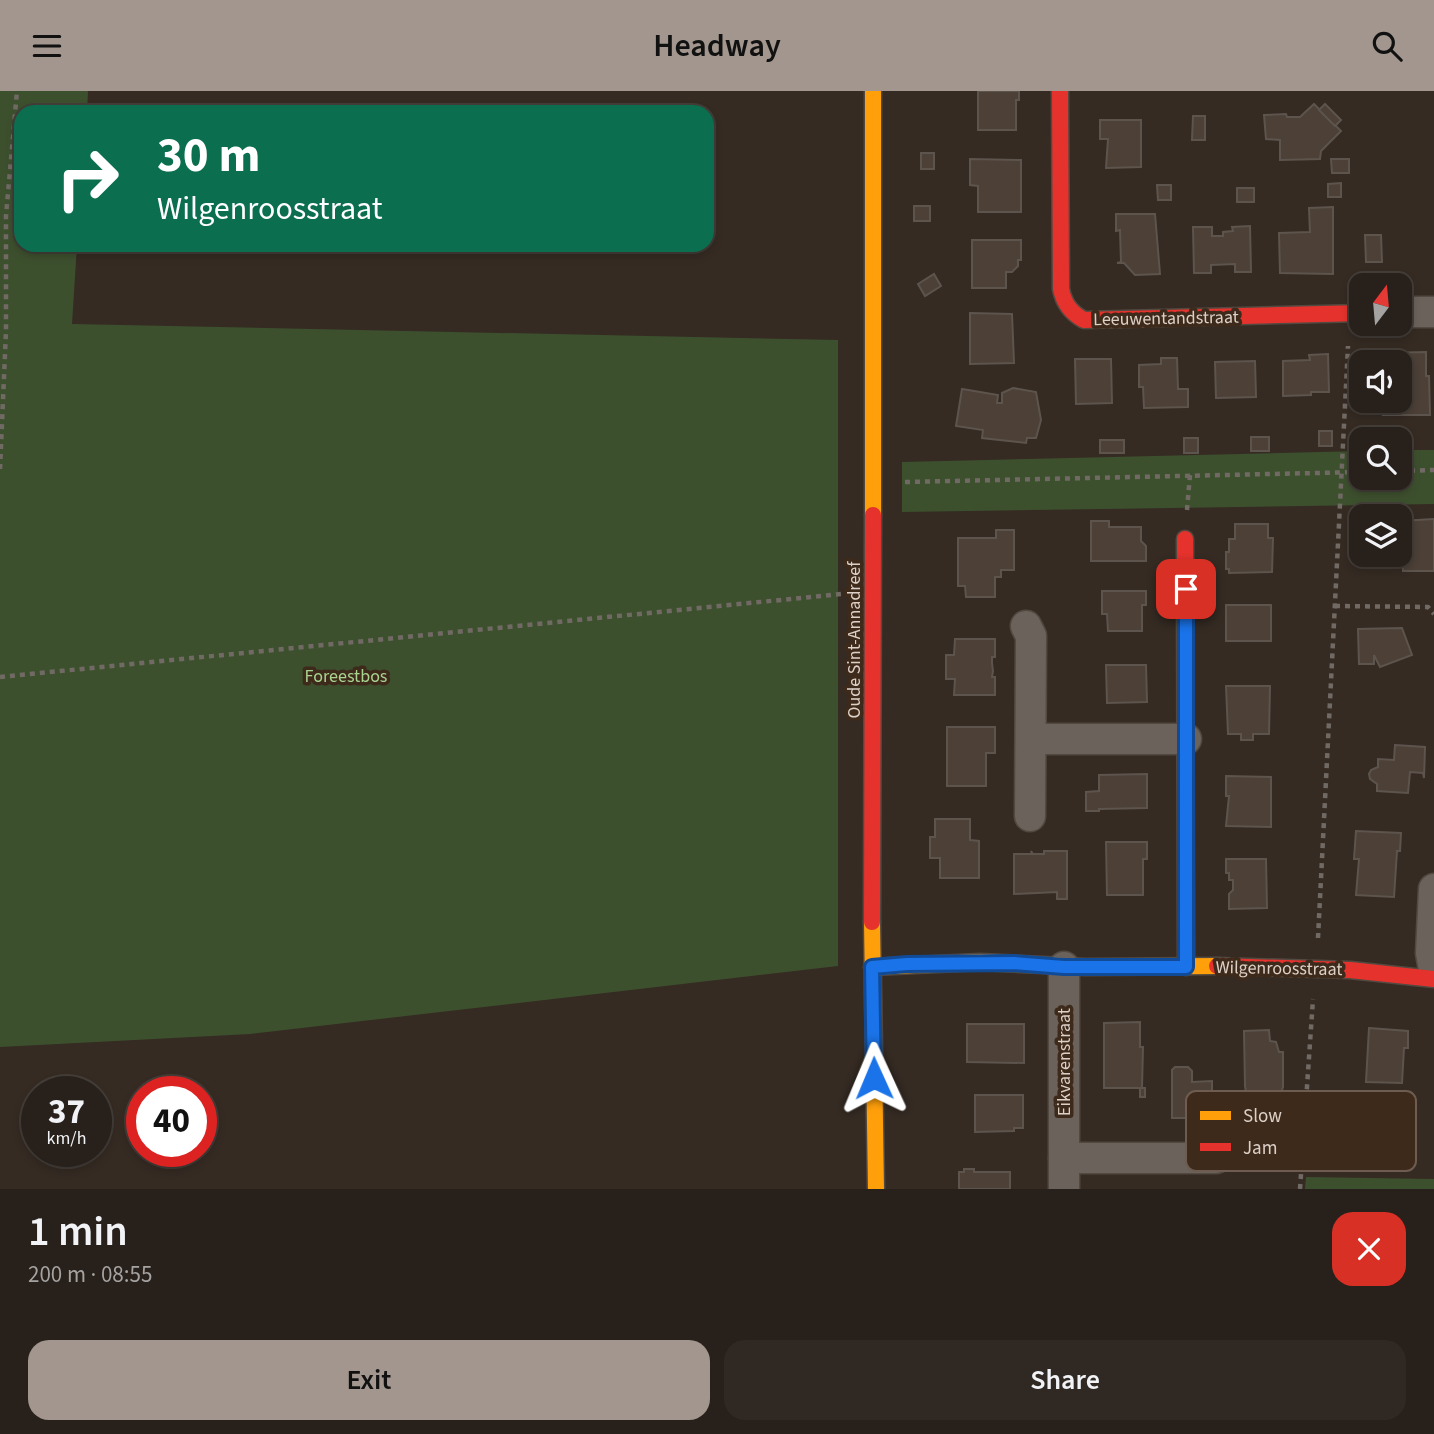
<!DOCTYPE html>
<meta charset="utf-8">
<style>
body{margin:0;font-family:"Source Sans 3",sans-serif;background:#302823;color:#f1f3f6;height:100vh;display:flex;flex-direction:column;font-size:26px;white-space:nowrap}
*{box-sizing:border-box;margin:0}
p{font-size:23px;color:#a5a3a2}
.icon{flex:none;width:38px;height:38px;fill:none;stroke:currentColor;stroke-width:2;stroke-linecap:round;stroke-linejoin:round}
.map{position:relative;height:1098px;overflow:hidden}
.side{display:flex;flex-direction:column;background:#28201a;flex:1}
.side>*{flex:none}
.banner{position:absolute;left:14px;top:14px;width:700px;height:147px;border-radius:21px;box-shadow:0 4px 10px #0003,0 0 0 2px #443e39;background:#0b6e4f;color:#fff;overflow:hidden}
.needle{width:46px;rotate:16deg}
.tools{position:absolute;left:1349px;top:182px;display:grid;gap:14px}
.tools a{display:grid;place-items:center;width:63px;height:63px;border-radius:14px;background:#28201a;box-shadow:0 4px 10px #0003,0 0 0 2px #443e39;font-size:35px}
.speed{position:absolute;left:21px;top:985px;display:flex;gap:14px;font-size:35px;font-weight:700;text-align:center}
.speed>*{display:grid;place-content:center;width:91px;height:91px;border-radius:50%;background:#28201a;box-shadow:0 4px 10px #0003,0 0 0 2px #443e39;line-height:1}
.speed small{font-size:18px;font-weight:400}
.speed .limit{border:10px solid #d22;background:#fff;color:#111}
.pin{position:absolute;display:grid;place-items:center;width:60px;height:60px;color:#fff;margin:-30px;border-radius:14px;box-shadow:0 4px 10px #0006}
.me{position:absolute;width:77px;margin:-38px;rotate:359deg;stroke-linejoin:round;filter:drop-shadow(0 0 5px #0008)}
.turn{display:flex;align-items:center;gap:24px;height:147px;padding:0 28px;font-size:32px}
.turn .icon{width:91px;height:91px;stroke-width:2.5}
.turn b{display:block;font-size:49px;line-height:60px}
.round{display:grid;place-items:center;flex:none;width:74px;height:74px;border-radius:21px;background:#302823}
.head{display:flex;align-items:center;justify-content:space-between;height:119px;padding:0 28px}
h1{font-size:42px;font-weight:600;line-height:52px}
.primary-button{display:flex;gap:14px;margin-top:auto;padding:14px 28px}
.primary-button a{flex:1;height:80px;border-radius:21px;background:#a2968e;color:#111;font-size:28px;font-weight:600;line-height:80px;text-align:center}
.primary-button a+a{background:#302823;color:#f1f3f6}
header{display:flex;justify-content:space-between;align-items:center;height:91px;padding:0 28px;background:#a2968e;color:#111;font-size:32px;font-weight:600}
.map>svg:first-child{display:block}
.green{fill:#3d502e}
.building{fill:#4c4037;stroke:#5d544d;stroke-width:2}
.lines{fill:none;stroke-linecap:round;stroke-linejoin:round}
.street-casing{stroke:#524941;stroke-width:33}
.slow-casing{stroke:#524941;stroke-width:19}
.jam-casing{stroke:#524941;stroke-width:19}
.path{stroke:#716a64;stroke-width:4.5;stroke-dasharray:5 5;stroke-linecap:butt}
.street{stroke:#6b625b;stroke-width:30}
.slow{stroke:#ff9f0a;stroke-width:16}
.jam{stroke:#e5322d;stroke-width:16}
.route-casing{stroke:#114b97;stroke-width:18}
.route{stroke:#1a73e8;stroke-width:12}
.labels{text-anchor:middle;stroke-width:7;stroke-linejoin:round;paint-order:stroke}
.street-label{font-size:18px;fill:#ddd0c7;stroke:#3d2a1b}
.park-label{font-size:18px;fill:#a8d490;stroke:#3d2a1b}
.key{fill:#3d2a1b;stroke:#6d5c4f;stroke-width:2}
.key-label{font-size:19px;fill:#ddd0c7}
</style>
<header><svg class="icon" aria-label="menu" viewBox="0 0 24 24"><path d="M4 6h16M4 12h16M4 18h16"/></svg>Headway<svg class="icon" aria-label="search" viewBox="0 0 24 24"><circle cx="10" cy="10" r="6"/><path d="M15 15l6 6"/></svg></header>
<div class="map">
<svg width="1434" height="1098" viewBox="0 0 1434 1098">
<rect width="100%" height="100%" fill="#352b23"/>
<!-- green -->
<g class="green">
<polygon points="0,0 88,0 87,21 21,21 21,154 77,154 72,233 838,249 838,875 250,943 0,956"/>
<polygon points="1400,359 1434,359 1434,413 902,421 902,371 1361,360 1362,387 1400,387"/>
<polygon points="1306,1086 1434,1088 1434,1098 1305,1098"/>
</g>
<!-- building -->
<g class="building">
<polygon points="978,0 1019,0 1019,9 1016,9 1016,39 978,39"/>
<polygon points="1314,13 1341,40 1321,60 1320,68 1280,69 1280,49 1266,48 1264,24 1286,23 1287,26 1300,26"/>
<polygon points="1325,13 1341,29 1335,35 1319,19"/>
<polygon points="1193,25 1205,25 1205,49 1192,49"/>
<polygon points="1100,29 1141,29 1141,76 1106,77 1108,48 1100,48"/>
<rect x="921" y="62" width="13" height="16"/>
<polygon points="970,68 1021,69 1021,121 978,121 978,95 970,94"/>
<polygon points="1331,68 1349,68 1349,82 1332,82"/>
<polygon points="1341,92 1341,106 1328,106 1328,93"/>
<polygon points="1157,94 1171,94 1171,109 1158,109"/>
<rect x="1237" y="97" width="17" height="14"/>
<rect x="914" y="115" width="16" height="15"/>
<polygon points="1333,116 1333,183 1280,182 1279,142 1310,141 1309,117"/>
<polygon points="1116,123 1155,123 1160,183 1135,184 1124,172 1117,172 1121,171 1120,139 1116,140"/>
<polygon points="1250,135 1251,181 1235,181 1235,173 1211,174 1211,182 1194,182 1193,136 1212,136 1212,145 1223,145 1223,141 1233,140 1232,136"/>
<polygon points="1365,144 1381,144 1382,171 1366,171"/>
<polygon points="972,149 1021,149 1021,169 1018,169 1018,175 1012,181 1006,181 1006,197 972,197"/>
<polygon points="934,183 941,195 925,205 918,193"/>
<polygon points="970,222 1012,223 1014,272 970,273"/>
<polygon points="1426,261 1426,285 1429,285 1430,324 1383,324 1383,310 1400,310 1400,271 1382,271 1382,262"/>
<polygon points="1328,263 1329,301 1311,301 1311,304 1283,305 1283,270 1310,269 1309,264"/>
<polygon points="1161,267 1177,267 1178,298 1188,298 1188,316 1144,317 1143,296 1139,296 1139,274 1161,273"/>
<polygon points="1075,268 1111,268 1112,312 1076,313"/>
<polygon points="1255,270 1256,306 1216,307 1215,271"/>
<polygon points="1013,297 1036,301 1041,329 1036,347 1027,347 1026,352 982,347 983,339 956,335 962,298 998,304 997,312 1002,312 1002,302"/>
<rect x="1319" y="340" width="13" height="15"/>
<rect x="1251" y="346" width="18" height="14"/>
<rect x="1184" y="347" width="14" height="15"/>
<rect x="1100" y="349" width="24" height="13"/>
<polygon points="1434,428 1434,480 1403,480 1401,430"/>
<polygon points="1091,430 1109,430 1109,436 1141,436 1141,450 1146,455 1146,470 1091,470"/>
<polygon points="1235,433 1268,433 1268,447 1273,447 1272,481 1229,482 1229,478 1226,478 1226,461 1229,461 1229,448 1235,448"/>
<polygon points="996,439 1014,439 1014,479 1001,479 1001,486 995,486 995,506 966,506 965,495 958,495 958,447 996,447"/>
<polygon points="1102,500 1146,500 1146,514 1142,514 1142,540 1108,540 1107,523 1102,523"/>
<rect x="1226" y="514" width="45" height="36"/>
<polygon points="1402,537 1412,564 1380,576 1374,564 1374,573 1359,573 1358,538"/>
<polygon points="955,548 995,548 995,566 992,566 992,572 993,580 992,586 995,586 995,604 954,604 955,588 946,588 946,564 954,564"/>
<polygon points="1106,574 1146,574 1147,611 1107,612"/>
<polygon points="1226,595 1270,595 1269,643 1253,643 1253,649 1241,649 1241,643 1228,643"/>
<polygon points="947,636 995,636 995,662 986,662 986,695 947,695"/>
<polygon points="1395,654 1425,656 1424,687 1423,682 1410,681 1408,702 1377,700 1377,693 1370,688 1369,683 1371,679 1378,676 1378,668 1394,669"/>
<polygon points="1147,683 1147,717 1099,718 1099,720 1086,720 1086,701 1099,700 1099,684"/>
<polygon points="1226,685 1271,686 1271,736 1226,735 1229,705 1226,705"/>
<polygon points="935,728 970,728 970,749 979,750 979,787 940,787 940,767 930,767 930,746 935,746"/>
<polygon points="1356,740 1401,742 1400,760 1397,760 1394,806 1356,804 1359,768 1354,768"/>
<polygon points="1106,751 1147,751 1147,768 1143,768 1143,804 1107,804"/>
<polygon points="1031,760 1033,763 1044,763 1044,760 1067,760 1067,808 1057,808 1057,801 1014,803 1014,763 1032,763"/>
<polygon points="1226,768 1266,768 1267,817 1229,818 1229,803 1233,799 1233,789 1229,789 1229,782 1226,782"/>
<polygon points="1140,931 1140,956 1143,956 1142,997 1145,997 1145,1006 1140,1006 1140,997 1104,997 1104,932"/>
<polygon points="967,933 1024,933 1024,972 967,971"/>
<polygon points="1369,937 1408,940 1408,957 1404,957 1402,992 1366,991"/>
<polygon points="1269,939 1270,950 1276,951 1279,961 1283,961 1283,996 1281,1002 1273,1001 1272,1021 1255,1021 1253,1002 1246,1001 1245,995 1244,940"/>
<polygon points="1175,976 1188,976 1192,980 1192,991 1212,990 1212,1031 1198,1032 1198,1027 1172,1027 1172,979"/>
<polygon points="975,1004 1023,1004 1023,1037 1014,1037 1014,1040 975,1041"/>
<polygon points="964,1078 974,1078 974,1081 1010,1081 1010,1098 959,1098 959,1081 964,1081"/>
</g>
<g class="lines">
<!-- street casing -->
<g class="street-casing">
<g id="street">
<polyline points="1400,221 1434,221"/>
<polyline points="1026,535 1031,545 1030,725"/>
<polyline points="1031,648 1186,648"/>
<polyline points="1434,798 1431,862 1434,879"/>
<polyline points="1064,876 1064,1098"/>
<polyline points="1064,1067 1216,1067"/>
</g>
</g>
<!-- slow casing -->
<g class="slow-casing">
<g id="slow">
<polyline points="873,424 873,0"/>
<polyline points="872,831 876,1098"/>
<polyline points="872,876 980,871 1085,876 1217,875"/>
</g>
</g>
<!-- jam casing -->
<g class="jam-casing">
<g id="jam">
<path d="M1060,0L1061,198C1064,213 1071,222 1084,229L1362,222"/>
<polyline points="1185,448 1186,876"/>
<polyline points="872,831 873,424"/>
<polyline points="1217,875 1350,879 1434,888"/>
</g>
</g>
<!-- path -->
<g class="path">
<polyline points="0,378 6,240 6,125 17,0"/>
<polyline points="1400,380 1434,379"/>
<polyline points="905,391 1362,381"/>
<polyline points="1187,419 1190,384"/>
<polyline points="1335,515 1428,516 1434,523"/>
<polyline points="0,586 841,503"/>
<polyline points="1318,847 1348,255"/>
<polyline points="1240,1078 1302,1077"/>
<polyline points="1300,1098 1313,908"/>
</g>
<!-- street -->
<use href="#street" class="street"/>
<!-- slow -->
<use href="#slow" class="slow"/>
<!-- jam -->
<use href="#jam" class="jam"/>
</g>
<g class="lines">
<!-- route casing -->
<g class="route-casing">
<polyline id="route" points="874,987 872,876 907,873 1014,872 1064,876 1186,876 1186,498"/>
</g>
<!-- route -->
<use href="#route" class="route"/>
</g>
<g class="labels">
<!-- street labels -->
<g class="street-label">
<text transform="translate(1166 227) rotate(-1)" y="6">Leeuwentandstraat</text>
<text transform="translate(854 549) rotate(-90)" y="6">Oude Sint-Annadreef</text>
<text transform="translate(1279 877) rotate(1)" y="6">Wilgenroosstraat</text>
<text transform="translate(1064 971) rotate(-90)" y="6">Eikvarenstraat</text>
</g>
<!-- park labels -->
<g class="park-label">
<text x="346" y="591">Foreestbos</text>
</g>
</g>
<!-- legend -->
<rect x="1186" y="1000" width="230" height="80" rx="10" class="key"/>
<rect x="1200" y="1020" width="31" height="9" fill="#ff9f0a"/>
<rect x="1200" y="1052" width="31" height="8" fill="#e5322d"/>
<g class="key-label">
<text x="1243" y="1031">Slow</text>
<text x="1243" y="1063">Jam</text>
</g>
</svg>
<div class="tools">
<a><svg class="needle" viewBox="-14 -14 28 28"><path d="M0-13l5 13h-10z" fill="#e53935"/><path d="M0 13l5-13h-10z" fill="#a5a3a2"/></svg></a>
<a><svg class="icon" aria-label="sound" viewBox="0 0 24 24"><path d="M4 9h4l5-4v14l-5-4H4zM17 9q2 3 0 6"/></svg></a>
<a><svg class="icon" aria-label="search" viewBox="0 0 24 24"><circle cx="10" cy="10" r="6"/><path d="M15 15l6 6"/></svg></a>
<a><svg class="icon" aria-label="layers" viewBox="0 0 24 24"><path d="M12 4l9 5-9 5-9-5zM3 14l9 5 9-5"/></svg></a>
</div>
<div class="speed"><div>37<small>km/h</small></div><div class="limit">40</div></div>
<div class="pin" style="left:1186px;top:498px;background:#d93025"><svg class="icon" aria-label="arrive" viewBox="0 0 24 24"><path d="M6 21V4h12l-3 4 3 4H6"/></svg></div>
<svg class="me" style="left:874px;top:987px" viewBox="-20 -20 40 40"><path d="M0-17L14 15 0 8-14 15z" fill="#1a73e8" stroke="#fff" stroke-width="4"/></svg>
<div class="banner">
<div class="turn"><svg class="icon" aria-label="right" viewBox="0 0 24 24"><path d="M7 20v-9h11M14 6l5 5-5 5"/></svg><div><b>30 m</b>Wilgenroosstraat</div></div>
</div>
</div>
<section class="side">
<div class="head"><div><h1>1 min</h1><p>200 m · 08:55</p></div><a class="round" style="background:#d93025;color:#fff"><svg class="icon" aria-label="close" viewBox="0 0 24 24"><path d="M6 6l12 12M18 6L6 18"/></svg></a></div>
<div class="primary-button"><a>Exit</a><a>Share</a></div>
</section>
